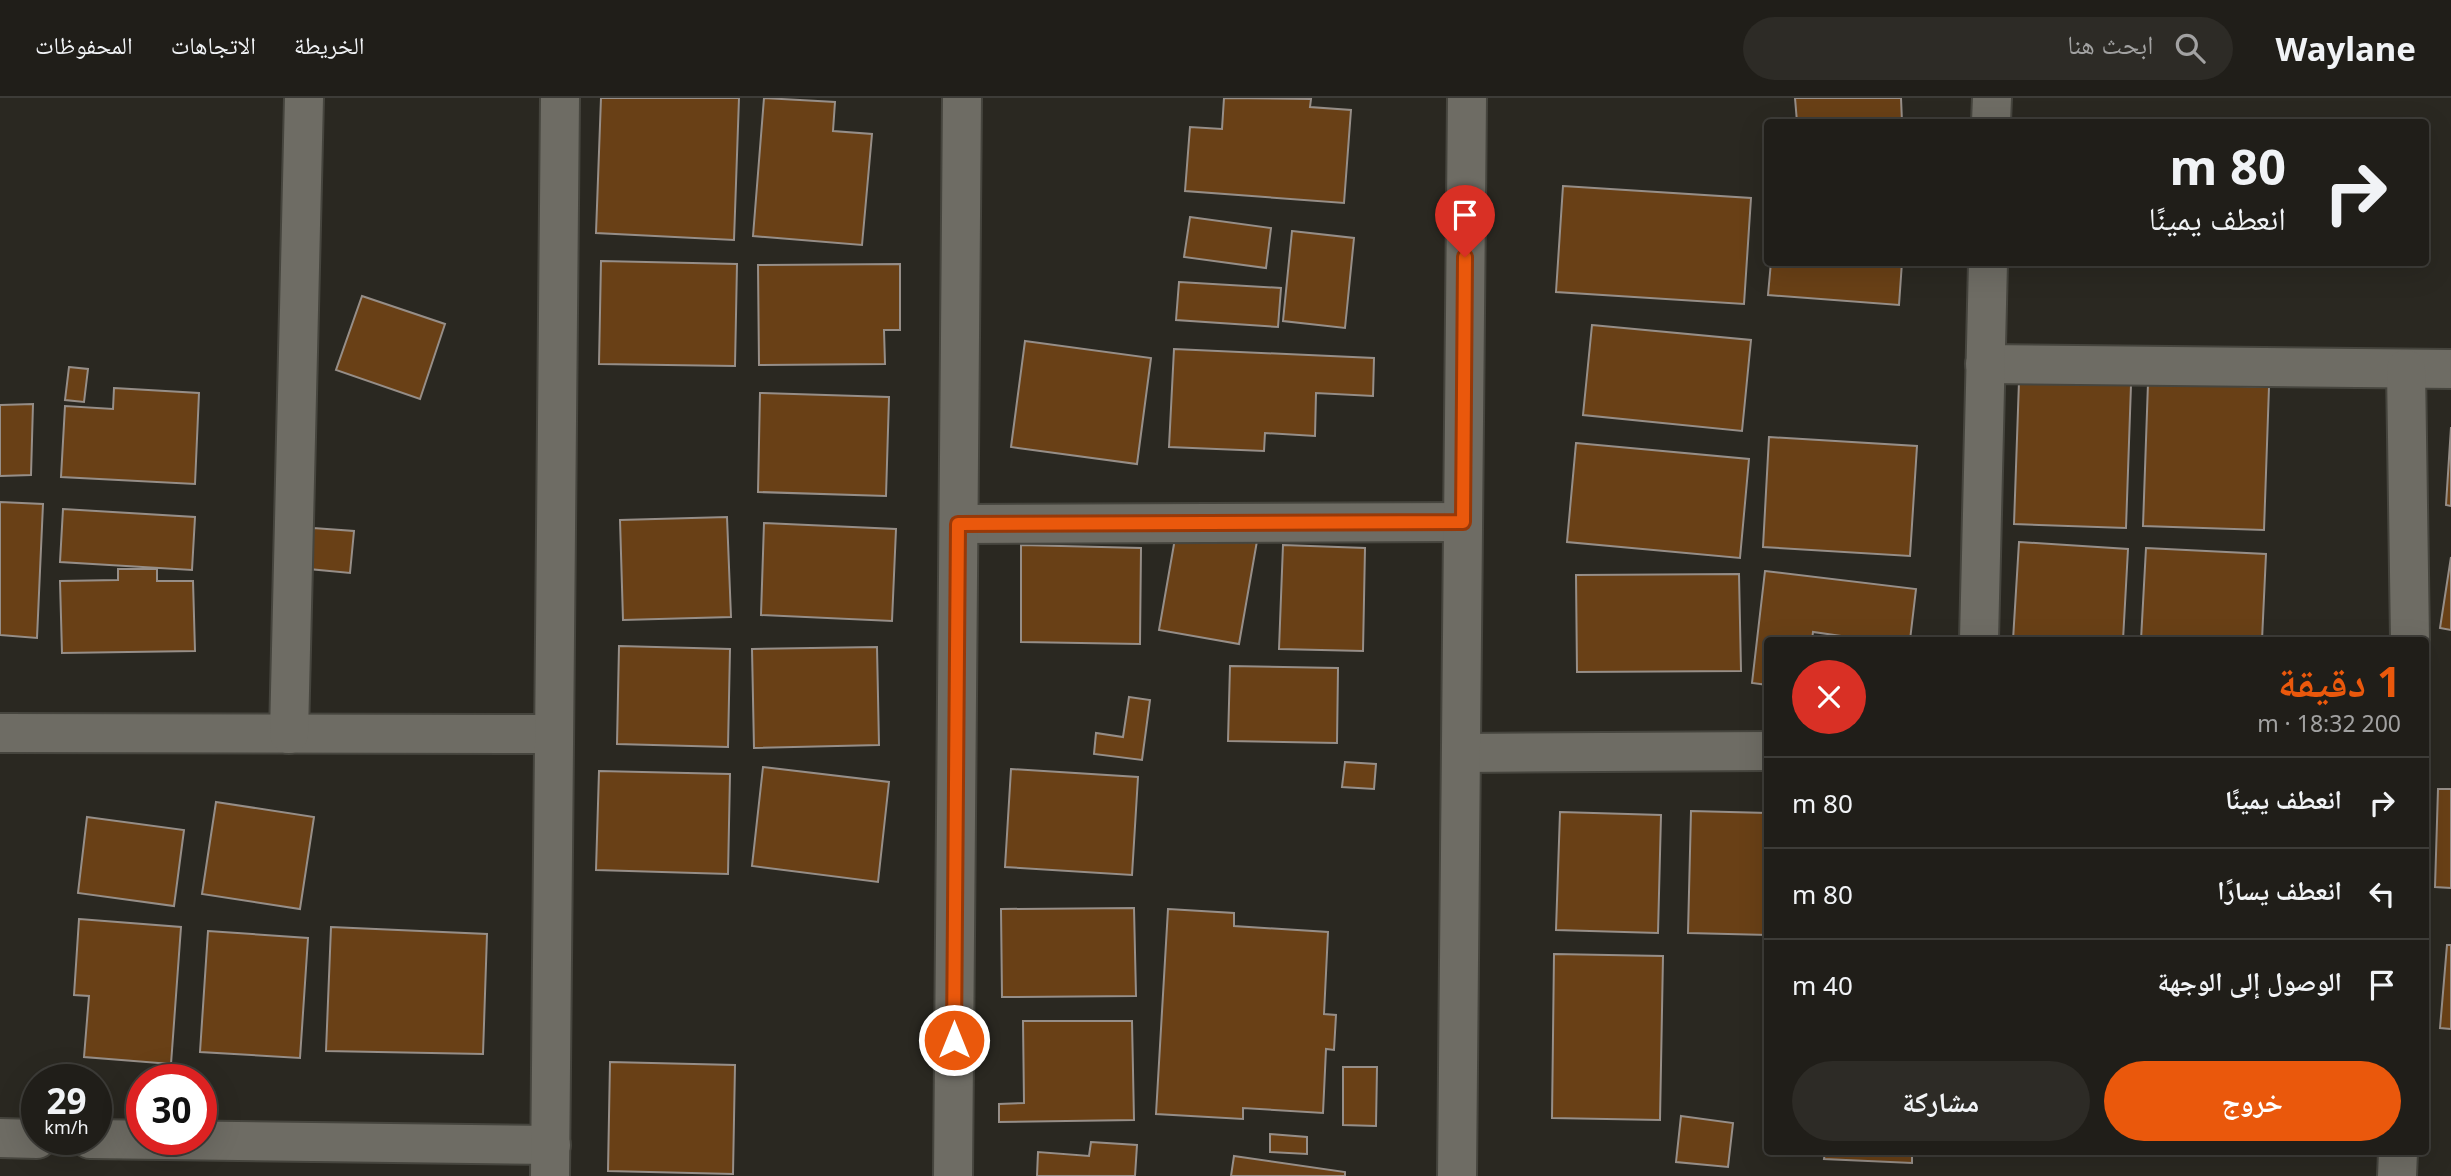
<!DOCTYPE html>
<html lang="ar">
<meta charset="utf-8">
<style>
body{margin:0;font-family:"Noto Sans","Noto Naskh Arabic",sans-serif;background:#2d2b26;color:#f1f3f6;direction:rtl;height:100vh;display:flex;flex-direction:column;font-size:26px;white-space:nowrap}
*{box-sizing:border-box;margin:0}
p{font-size:23px;color:#a2a2a2}
.icon{flex:none;width:38px;height:38px;fill:none;stroke:currentColor;stroke-width:2;stroke-linecap:round;stroke-linejoin:round}
.map{position:relative;flex:1;overflow:hidden;direction:ltr}
.side{position:absolute;left:1764px;top:539px;width:665px;height:518px;display:flex;flex-direction:column;background:#201e19;border-radius:7px;box-shadow:0 7px 28px #0002,0 0 0 2px #3d3c38;direction:rtl}
.side>*{flex:none}
.top-card{position:absolute;left:1764px;top:21px;width:665px;height:147px;border-radius:7px;box-shadow:0 7px 28px #0002,0 0 0 2px #3d3c38;direction:rtl;background:#201e19;color:#f1f3f6;overflow:hidden}
.speed{position:absolute;left:21px;top:966px;display:flex;gap:14px;font-size:35px;font-weight:700;text-align:center}
.speed>*{display:grid;place-content:center;width:91px;height:91px;border-radius:50%;background:#201e19;box-shadow:0 7px 28px #0002,0 0 0 2px #3d3c38;line-height:1}
.speed small{font-size:18px;font-weight:400}
.speed .limit{border:10px solid #d22;background:#fff;color:#111}
.pin{position:absolute;display:grid;place-items:center;width:60px;height:60px;color:#fff;margin:-72px -30px;border-radius:50% 50% 50% 0;rotate:-45deg;box-shadow:0 0 7px #0007}
.pin .icon{rotate:45deg}
.me{position:absolute;width:77px;margin:-38px;rotate:0deg;stroke-linejoin:round;filter:drop-shadow(0 0 5px #0008)}
.turn{display:flex;align-items:center;gap:24px;height:147px;padding:0 28px;font-size:32px}
.turn .icon{width:91px;height:91px;stroke-width:2.5}
.turn b{display:block;font-size:49px;line-height:60px}
.round{display:grid;place-items:center;flex:none;width:74px;height:74px;border-radius:37px;background:#2d2b26}
.head{display:flex;align-items:center;justify-content:space-between;height:119px;padding:0 28px}
h1{font-size:42px;font-weight:700;line-height:52px;color:#ea580c}
.action{display:flex;gap:14px;margin-top:auto;padding:14px 28px}
.action a{flex:1;height:80px;border-radius:42px;background:#ea580c;color:#fff;font-size:28px;font-weight:700;line-height:80px;text-align:center}
.action a+a{background:#2d2b26;color:#f1f3f6}
ul{padding:0;list-style:none}
li{display:flex;align-items:center;gap:21px;height:91px;padding:0 28px;border-top:2px solid #3d3c38}
li div{flex:1}
li b{display:block;font-size:26px}
li em{font-style:normal}
header{display:flex;align-items:center;gap:42px;box-sizing:border-box;height:98px;padding:0 35px;background:#201e19;border-bottom:2px solid #3d3c38}
header strong{font-size:33px}
nav{display:flex;gap:38px;margin-inline-start:auto;font-size:24px}
.search{width:490px;height:63px;background:#2d2b26;display:flex;align-items:center;gap:18px;box-sizing:border-box;padding:0 24px;border-radius:38px;color:#a2a2a2;font-size:26px}
.map>svg:first-child{display:block}
.building{fill:#694016;stroke:#968e88;stroke-width:2}
.lines{fill:none;stroke-linecap:round;stroke-linejoin:round}
.minor-casing{stroke:#46453e;stroke-width:42}
.minor{stroke:#6e6c64;stroke-width:38}
.route-casing{stroke:#983908;stroke-width:18}
.route{stroke:#ea580c;stroke-width:12}
</style>
<header>
<strong>Waylane</strong>
<div class="search"><svg class="icon" aria-label="search" viewBox="0 0 24 24"><circle cx="10" cy="10" r="6"/><path d="M15 15l6 6"/></svg>ابحث هنا</div>
<nav><a>الخريطة</a><a>الاتجاهات</a><a>المحفوظات</a></nav>
</header>
<div class="map">
<svg width="2451" height="1078" viewBox="0 0 2451 1078">
<rect width="100%" height="100%" fill="#2a2821"/>
<!-- building -->
<g class="building">
<polygon points="601,0 739,0 734,142 596,135"/>
<polygon points="764,0 835,4 833,33 872,36 862,147 753,138"/>
<polygon points="1224,0 1311,1 1310,9 1351,12 1344,105 1185,93 1190,29 1222,31"/>
<polygon points="1795,0 1901,0 1902,24 1797,24"/>
<polygon points="1563,88 1751,100 1744,206 1556,194"/>
<polygon points="1190,119 1271,130 1266,170 1184,159"/>
<polygon points="1292,133 1354,140 1345,230 1283,223"/>
<polygon points="601,163 737,166 735,268 599,266"/>
<polygon points="1771,164 1902,164 1899,207 1768,197"/>
<polygon points="900,166 900,232 884,232 885,266 759,267 758,167"/>
<polygon points="1179,184 1281,190 1278,229 1176,222"/>
<polygon points="362,198 445,226 420,301 336,272"/>
<polygon points="1592,227 1751,242 1742,333 1583,317"/>
<polygon points="1025,243 1151,260 1137,366 1011,349"/>
<polygon points="1174,251 1374,260 1373,298 1316,295 1315,338 1265,335 1264,353 1169,349"/>
<polygon points="69,269 88,271 84,304 65,302"/>
<polygon points="2019,283 2131,287 2126,430 2014,426"/>
<polygon points="2148,285 2269,289 2264,432 2143,428"/>
<polygon points="114,290 199,295 195,386 61,379 65,308 113,311"/>
<polygon points="760,295 889,299 886,398 758,394"/>
<polygon points="33,306 31,377 0,378 0,307"/>
<polygon points="2451,329 2451,408 2446,407"/>
<polygon points="1769,339 1917,348 1910,458 1763,449"/>
<polygon points="1576,345 1749,361 1740,460 1567,444"/>
<polygon points="0,404 43,406 37,540 0,537"/>
<polygon points="63,411 195,419 192,472 60,464"/>
<polygon points="727,419 731,519 623,522 620,422"/>
<polygon points="764,425 896,431 892,523 761,517"/>
<polygon points="1177,429 1257,443 1239,546 1159,532"/>
<polygon points="313,430 354,433 350,475 309,471"/>
<polygon points="2019,444 2128,451 2123,542 2013,542"/>
<polygon points="1021,447 1141,450 1140,546 1021,544"/>
<polygon points="1283,447 1365,450 1363,553 1279,551"/>
<polygon points="2146,450 2266,456 2262,542 2141,542"/>
<polygon points="2451,459 2451,532 2440,530"/>
<polygon points="118,471 157,471 157,483 193,483 195,553 62,555 60,483 118,482"/>
<polygon points="1765,473 1916,491 1910,542 1849,542 1849,539 1813,534 1812,542 1768,542 1768,587 1752,585"/>
<polygon points="1739,476 1741,573 1577,574 1576,477"/>
<polygon points="619,548 730,551 728,649 617,646"/>
<polygon points="877,549 879,647 754,650 752,551"/>
<polygon points="1230,568 1338,570 1337,645 1228,643"/>
<polygon points="1129,599 1150,602 1142,662 1094,656 1096,635 1123,639"/>
<polygon points="1345,664 1376,666 1374,691 1342,689"/>
<polygon points="763,669 889,684 878,784 752,768"/>
<polygon points="1011,671 1138,679 1132,777 1005,769"/>
<polygon points="599,673 730,676 728,776 596,772"/>
<polygon points="2438,691 2451,691 2451,790 2435,789"/>
<polygon points="216,704 314,719 300,811 202,796"/>
<polygon points="1691,713 1768,715 1768,837 1688,835"/>
<polygon points="1560,714 1661,717 1658,835 1556,832"/>
<polygon points="87,719 184,732 174,808 78,795"/>
<polygon points="1134,810 1136,898 1002,899 1001,811"/>
<polygon points="1168,811 1234,815 1234,828 1328,834 1324,916 1336,917 1334,952 1326,951 1323,1015 1243,1010 1243,1021 1156,1016"/>
<polygon points="79,821 181,829 171,966 84,959 89,898 74,897"/>
<polygon points="331,829 487,836 483,956 326,953"/>
<polygon points="208,833 308,840 300,960 200,954"/>
<polygon points="2447,847 2451,847 2451,931 2440,930"/>
<polygon points="1554,856 1663,858 1660,1022 1552,1020"/>
<polygon points="1023,923 1132,923 1134,1022 999,1024 999,1006 1024,1005"/>
<polygon points="610,964 735,967 733,1076 608,1073"/>
<polygon points="1343,969 1377,969 1376,1028 1343,1027"/>
<polygon points="1681,1018 1733,1025 1728,1069 1676,1064"/>
<polygon points="1270,1036 1307,1039 1307,1056 1270,1054"/>
<polygon points="1091,1044 1137,1047 1135,1078 1037,1078 1038,1054 1089,1058"/>
<polygon points="1825,1054 1912,1054 1912,1065 1824,1061"/>
<polygon points="1234,1058 1345,1074 1345,1078 1231,1078"/>
</g>
<g class="lines">
<!-- minor casing -->
<g class="minor-casing">
<g id="minor">
<polyline points="1991,24 1992,0"/>
<polyline points="1985,266 2451,271"/>
<polyline points="2406,271 2410,542"/>
<polyline points="959,426 1463,424"/>
<polyline points="1979,542 1988,164"/>
<polyline points="0,635 554,636"/>
<polyline points="289,636 304,0"/>
<polyline points="1461,655 1768,653"/>
<polyline points="0,1040 37,1041"/>
<polyline points="90,1041 551,1047"/>
<polyline points="550,1078 560,0"/>
<polyline points="953,1078 962,0"/>
<polyline points="1457,1078 1467,0"/>
<polyline points="2397,1078 2398,1054"/>
</g>
</g>
<!-- minor -->
<use href="#minor" class="minor"/>
</g>
<g class="lines">
<!-- route casing -->
<g class="route-casing">
<polyline id="route" points="954,942 958,426 1463,424 1465,159"/>
</g>
<!-- route -->
<use href="#route" class="route"/>
</g>
</svg>
<div class="speed"><div>29<small>km/h</small></div><div class="limit">30</div></div>
<div class="pin" style="left:1465px;top:159px;background:#d93025"><svg class="icon" aria-label="arrive" viewBox="0 0 24 24"><path d="M6 21V4h12l-3 4 3 4H6"/></svg></div>
<svg class="me" style="left:954px;top:942px" viewBox="-20 -20 40 40"><circle r="17" fill="#ea580c" stroke="#fff" stroke-width="3"/><path d="M0-11L8 9 0 5-8 9z" fill="#fff"/></svg>
<div class="top-card">
<div class="turn"><svg class="icon" aria-label="right" viewBox="0 0 24 24"><path d="M7 20v-9h11M14 6l5 5-5 5"/></svg><div><b>80 m</b>انعطف يمينًا</div></div>
</div>
<section class="side">
<div class="head"><div><h1>1 دقيقة</h1><p>200 m · 18:32</p></div><a class="round" style="background:#d93025;color:#fff"><svg class="icon" aria-label="close" viewBox="0 0 24 24"><path d="M6 6l12 12M18 6L6 18"/></svg></a></div>
<ul>
<li><svg class="icon" aria-label="right" viewBox="0 0 24 24"><path d="M7 20v-9h11M14 6l5 5-5 5"/></svg><div><b>انعطف يمينًا</b></div><em>80 m</em></li>
<li><svg class="icon" aria-label="left" viewBox="0 0 24 24"><path d="M17 20v-9H6M10 6l-5 5 5 5"/></svg><div><b>انعطف يسارًا</b></div><em>80 m</em></li>
<li><svg class="icon" aria-label="arrive" viewBox="0 0 24 24"><path d="M6 21V4h12l-3 4 3 4H6"/></svg><div><b>الوصول إلى الوجهة</b></div><em>40 m</em></li>
</ul>
<div class="action"><a>خروج</a><a>مشاركة</a></div>
</section>
</div>
